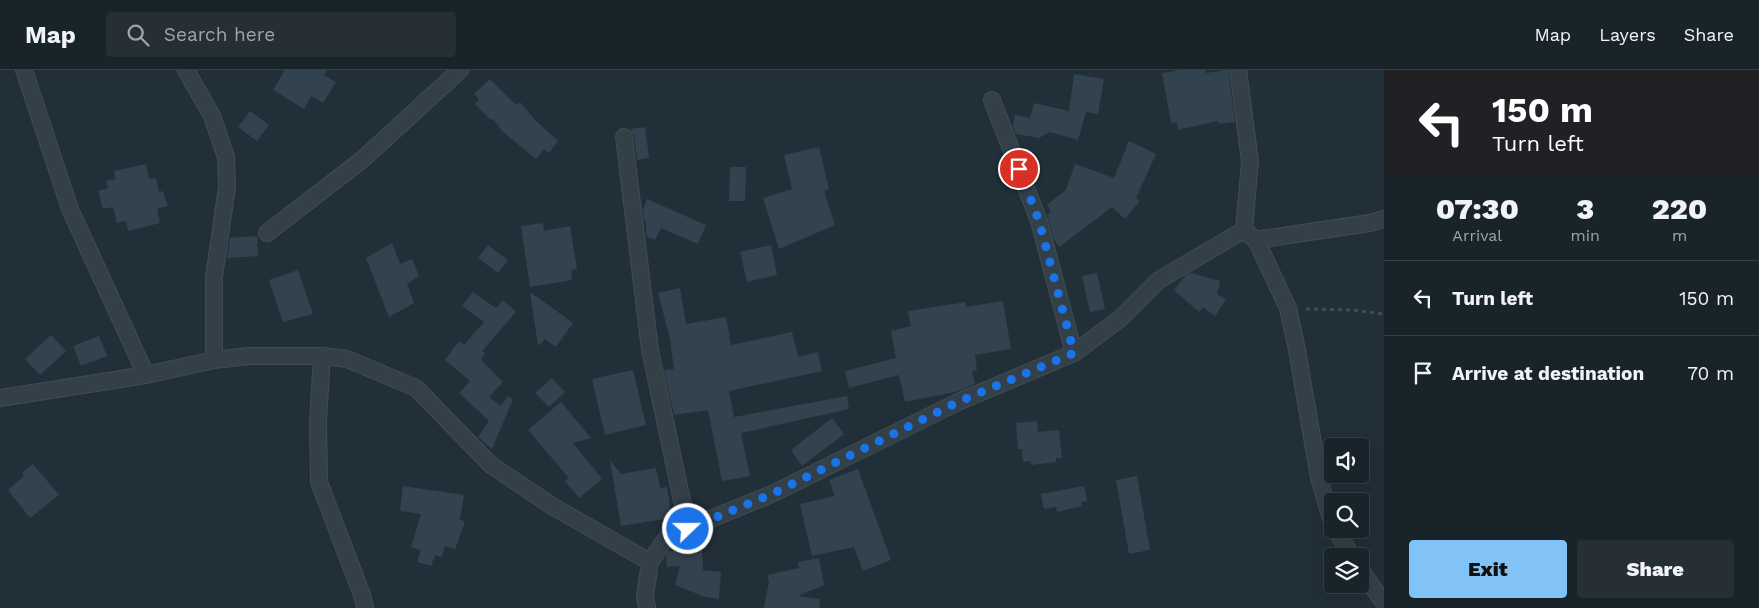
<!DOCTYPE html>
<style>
body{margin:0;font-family:"Work Sans",sans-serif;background:#262f36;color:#f1f3f6;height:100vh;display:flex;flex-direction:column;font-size:19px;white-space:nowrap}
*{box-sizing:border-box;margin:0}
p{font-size:16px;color:#9fa4a8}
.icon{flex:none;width:28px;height:28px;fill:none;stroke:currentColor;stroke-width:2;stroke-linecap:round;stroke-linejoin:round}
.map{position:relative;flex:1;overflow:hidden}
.details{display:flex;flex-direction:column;background:#19232a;width:375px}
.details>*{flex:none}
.hud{background:#202124;color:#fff;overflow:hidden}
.controls{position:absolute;left:1324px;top:368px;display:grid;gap:10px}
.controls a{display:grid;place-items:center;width:45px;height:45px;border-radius:5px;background:#19232a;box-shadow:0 5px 20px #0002,0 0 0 1px #374047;font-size:25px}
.pin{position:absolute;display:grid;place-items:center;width:42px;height:42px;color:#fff;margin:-21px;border:2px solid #fff;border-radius:50%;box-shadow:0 1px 5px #0007}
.me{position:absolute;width:55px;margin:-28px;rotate:68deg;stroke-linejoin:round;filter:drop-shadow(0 0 4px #0008)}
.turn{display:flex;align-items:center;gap:18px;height:105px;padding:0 25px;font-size:22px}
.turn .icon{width:65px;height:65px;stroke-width:2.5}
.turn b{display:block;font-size:35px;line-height:42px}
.eta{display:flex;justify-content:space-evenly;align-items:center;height:85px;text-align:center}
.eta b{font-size:30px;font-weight:800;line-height:35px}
.cta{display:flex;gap:10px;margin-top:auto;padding:10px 25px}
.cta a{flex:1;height:58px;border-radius:5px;background:#81c3f7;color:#111;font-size:20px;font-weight:800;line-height:58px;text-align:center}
.cta a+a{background:#262f36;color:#f1f3f6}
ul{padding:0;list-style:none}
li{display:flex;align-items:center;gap:15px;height:75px;padding:0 25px;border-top:1px solid #374047}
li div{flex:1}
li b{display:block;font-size:19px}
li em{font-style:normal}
header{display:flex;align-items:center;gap:30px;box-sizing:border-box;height:70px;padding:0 25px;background:#19232a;border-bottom:1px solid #374047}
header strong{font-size:24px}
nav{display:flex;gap:28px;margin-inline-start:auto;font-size:18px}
.search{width:350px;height:45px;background:#262f36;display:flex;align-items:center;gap:12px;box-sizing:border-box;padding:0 18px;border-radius:5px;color:#9fa4a8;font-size:19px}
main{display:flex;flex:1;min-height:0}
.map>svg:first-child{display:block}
.building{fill:#32434f}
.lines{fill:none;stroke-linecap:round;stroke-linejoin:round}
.street-casing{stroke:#404c55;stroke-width:18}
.path{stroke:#3b514f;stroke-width:3;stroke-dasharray:4 4;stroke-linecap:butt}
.street{stroke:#344048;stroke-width:16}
.route{stroke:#1a73e8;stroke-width:9;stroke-dasharray:0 16.2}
</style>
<header>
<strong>Map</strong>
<div class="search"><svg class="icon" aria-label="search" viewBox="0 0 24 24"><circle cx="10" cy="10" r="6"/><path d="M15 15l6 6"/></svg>Search here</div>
<nav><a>Map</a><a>Layers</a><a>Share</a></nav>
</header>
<main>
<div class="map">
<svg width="1384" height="538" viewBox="0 0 1384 538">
<rect width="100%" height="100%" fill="#212f38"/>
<!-- building -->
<g class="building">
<polygon points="285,0 327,0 324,5 336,12 323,33 311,26 304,39 273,20"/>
<polygon points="1181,0 1205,0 1206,3 1228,0 1235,52 1219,54 1218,51 1178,60 1177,52 1171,53 1162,3"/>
<polygon points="1074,4 1104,9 1098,44 1086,42 1078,70 1050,62 1039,68 1016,64 1013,56 1015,45 1030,48 1034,33 1069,41"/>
<polygon points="490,9 516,35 520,32 534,49 558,71 549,83 544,79 536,89 503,62 493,49 491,50 475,34 479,29 474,24"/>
<polygon points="250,41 269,55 257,71 238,57"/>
<polygon points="645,57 649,88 637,90 634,66 630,59"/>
<polygon points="1129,71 1156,84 1136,128 1140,131 1125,149 1112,137 1059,177 1054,169 1047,144 1051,142 1047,135 1066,120 1075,94 1114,108"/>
<polygon points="819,77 829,119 824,121 835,155 779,179 763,128 792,119 784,85"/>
<polygon points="146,94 149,109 156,108 159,122 163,121 168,136 157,139 160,153 128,161 126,151 117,153 113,137 103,139 98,121 108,118 106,111 116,109 114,101"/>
<polygon points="730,97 746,97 745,131 729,131"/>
<polygon points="647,129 706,155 698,174 661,158 655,170 646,166 646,152 644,151 643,140"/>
<polygon points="543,153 544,161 570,156 577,199 571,200 572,210 530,217 521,156"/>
<polygon points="257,166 258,186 227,188 230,168"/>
<polygon points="392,173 400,194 412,189 419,206 407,214 414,233 389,247 366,188"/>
<polygon points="488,175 508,190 498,203 478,188"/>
<polygon points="771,175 777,205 747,212 740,182"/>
<polygon points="298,200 313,244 283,252 269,210"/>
<polygon points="1097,203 1105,239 1090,242 1082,206"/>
<polygon points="1191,203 1220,211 1217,224 1226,230 1215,246 1203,237 1199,242 1174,220 1186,205"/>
<polygon points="680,218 686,254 726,247 731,275 792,262 798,287 818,282 822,301 729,321 734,347 847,326 849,339 741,363 750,406 722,411 708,340 674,345 664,300 674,299 670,269 658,223"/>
<polygon points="473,222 496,238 503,230 516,242 482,281 485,283 481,290 503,312 489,327 501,336 508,326 513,329 492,379 478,367 489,351 459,323 470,311 445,290 459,271 464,275 484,252 462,236"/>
<polygon points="530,222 573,253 556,277 545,269 538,276"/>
<polygon points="1003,231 1011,279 975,285 977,300 972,301 975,314 959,321 905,332 899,305 849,318 845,301 896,288 891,261 911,256 908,241 966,232 966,237"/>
<polygon points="51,265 66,281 40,305 25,289"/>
<polygon points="99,266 107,286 81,296 73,276"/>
<polygon points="633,300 646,355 605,365 592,309"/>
<polygon points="552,308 565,322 549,337 535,323"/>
<polygon points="561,332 591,368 573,373 602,409 579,428 565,411 569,408 528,360"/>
<polygon points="832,348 844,364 802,396 791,380"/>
<polygon points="1037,351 1038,362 1059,360 1062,388 1056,388 1056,392 1031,395 1031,391 1023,392 1022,379 1018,379 1016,353"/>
<polygon points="610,390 621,404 656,398 660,418 667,417 672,448 621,456"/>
<polygon points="33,394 59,425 30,448 8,420 24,406 22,403"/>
<polygon points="858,399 891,490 863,501 854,477 812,486 800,434 835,426 829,410"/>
<polygon points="1137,406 1150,480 1129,484 1116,410"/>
<polygon points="403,416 464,425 460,450 465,452 455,479 445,476 442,487 435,485 431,496 417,492 421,480 411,477 421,444 400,441"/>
<polygon points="1084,416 1087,431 1081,432 1082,436 1057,442 1056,437 1044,439 1041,424"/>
<polygon points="702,480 703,500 721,502 719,529 705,527 675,515 680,496 667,497 666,486 669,481"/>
<polygon points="819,488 824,515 798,526 820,529 819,538 764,538 769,511 767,505 799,498 798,492"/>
</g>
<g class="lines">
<!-- street casing -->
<g class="street-casing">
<g id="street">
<polyline points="24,0 70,139 146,305"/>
<polyline points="186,0 212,46 226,87 227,117 214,207 214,290"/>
<polyline points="992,30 1039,151 1074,283"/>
<polyline points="624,67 650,280 688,459"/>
<polyline points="1244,160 1256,170 1288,238 1297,280 1319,408 1332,452"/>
<polyline points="267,163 363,89 460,0"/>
<polyline points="1256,170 1370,153 1384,149"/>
<polyline points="322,286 318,352 319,412 362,525 365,538"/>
<polyline points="0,328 146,305 214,290 249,286 322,286 347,289 416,318 491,395 552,436 650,492 667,467 774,423 958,332 1074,283 1121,248 1159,210 1244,160 1250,91 1238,0"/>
<polyline points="1335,459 1352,486"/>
<polyline points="1360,499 1384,533"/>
<polyline points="647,538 645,526 650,492"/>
</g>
</g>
<!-- path -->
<polyline class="path" points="1306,239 1351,240 1384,244"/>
<!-- street -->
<use href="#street" class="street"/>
</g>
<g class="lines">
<!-- route -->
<polyline class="route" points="688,459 774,423 958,332 1074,283 1039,151 1019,99"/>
</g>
</svg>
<div class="controls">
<a><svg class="icon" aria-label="sound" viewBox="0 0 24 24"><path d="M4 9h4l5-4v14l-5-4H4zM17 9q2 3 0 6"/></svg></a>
<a><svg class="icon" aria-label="search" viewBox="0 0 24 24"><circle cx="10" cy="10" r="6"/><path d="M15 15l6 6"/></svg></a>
<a><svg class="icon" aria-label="layers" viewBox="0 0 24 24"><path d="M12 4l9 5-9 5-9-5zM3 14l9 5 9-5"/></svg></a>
</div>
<div class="pin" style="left:1019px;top:99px;background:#d93025"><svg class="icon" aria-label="arrive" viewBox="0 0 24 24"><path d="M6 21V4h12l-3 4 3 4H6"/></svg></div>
<svg class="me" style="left:688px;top:459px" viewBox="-20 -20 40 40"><circle r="17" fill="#1a73e8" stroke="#fff" stroke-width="3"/><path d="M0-11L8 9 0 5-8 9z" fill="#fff"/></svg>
</div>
<section class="details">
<div class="hud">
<div class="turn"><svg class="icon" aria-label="left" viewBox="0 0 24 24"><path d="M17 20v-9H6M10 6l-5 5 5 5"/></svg><div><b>150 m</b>Turn left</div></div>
</div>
<div class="eta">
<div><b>07:30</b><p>Arrival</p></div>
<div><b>3</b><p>min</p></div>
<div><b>220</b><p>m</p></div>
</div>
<ul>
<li><svg class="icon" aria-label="left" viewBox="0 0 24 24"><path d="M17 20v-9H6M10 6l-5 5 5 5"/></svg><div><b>Turn left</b></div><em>150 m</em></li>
<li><svg class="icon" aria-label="arrive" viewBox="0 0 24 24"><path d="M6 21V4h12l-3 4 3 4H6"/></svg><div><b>Arrive at destination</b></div><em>70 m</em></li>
</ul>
<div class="cta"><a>Exit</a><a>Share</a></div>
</section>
</main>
